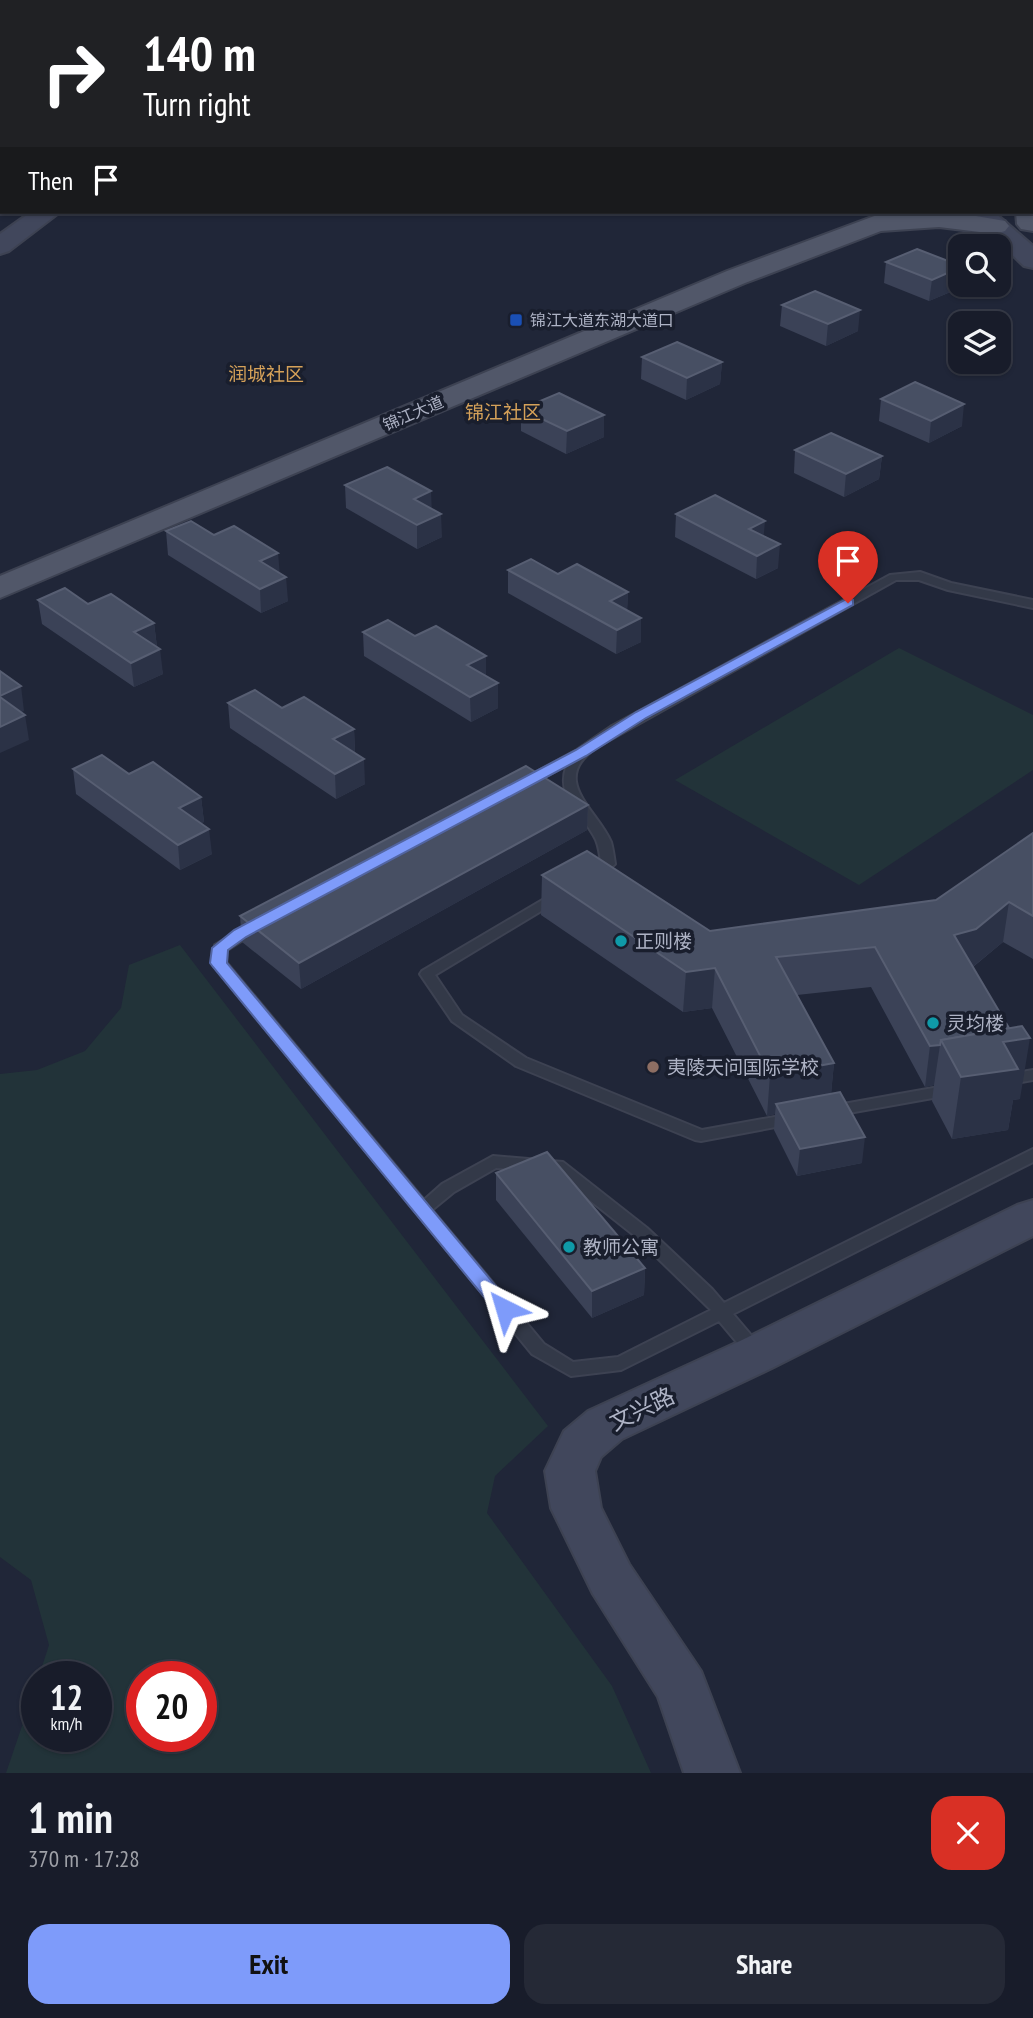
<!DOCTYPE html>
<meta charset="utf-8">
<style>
body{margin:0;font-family:"PT Sans Narrow","Noto Sans SC",sans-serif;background:#252936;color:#f1f3f6;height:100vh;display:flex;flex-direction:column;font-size:26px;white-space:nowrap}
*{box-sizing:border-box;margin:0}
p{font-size:23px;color:#9fa1a8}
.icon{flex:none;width:38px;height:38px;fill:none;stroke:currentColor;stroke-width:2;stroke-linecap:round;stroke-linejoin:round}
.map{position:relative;height:1773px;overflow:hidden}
.details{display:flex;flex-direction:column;background:#181c2a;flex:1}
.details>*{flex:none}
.hud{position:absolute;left:0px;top:0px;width:1034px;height:214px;box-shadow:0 2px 5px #0004,0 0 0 2px #363a47;background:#202124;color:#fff;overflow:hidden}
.fabs{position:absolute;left:948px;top:234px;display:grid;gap:14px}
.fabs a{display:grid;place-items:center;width:63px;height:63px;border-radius:14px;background:#181c2a;box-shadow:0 2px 5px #0004,0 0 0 2px #363a47;font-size:35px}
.speed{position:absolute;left:21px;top:1661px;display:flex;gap:14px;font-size:35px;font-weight:700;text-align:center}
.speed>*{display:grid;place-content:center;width:91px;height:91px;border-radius:50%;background:#181c2a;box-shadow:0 2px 5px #0004,0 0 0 2px #363a47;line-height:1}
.speed small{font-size:18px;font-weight:400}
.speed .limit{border:10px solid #d22;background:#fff;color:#111}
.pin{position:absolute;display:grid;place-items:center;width:60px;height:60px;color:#fff;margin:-72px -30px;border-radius:50% 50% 50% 0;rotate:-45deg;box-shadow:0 0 7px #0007}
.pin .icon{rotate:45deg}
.me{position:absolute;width:77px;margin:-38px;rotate:320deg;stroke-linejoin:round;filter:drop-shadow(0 0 5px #0008)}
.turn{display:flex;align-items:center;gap:24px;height:147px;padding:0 28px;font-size:32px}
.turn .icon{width:91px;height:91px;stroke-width:2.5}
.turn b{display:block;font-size:49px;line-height:60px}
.then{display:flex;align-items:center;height:66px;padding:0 28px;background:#0003;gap:14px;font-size:26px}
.round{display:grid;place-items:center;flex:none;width:74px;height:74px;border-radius:21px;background:#252936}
.headline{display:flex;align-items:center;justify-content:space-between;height:119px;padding:0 28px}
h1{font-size:42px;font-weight:600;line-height:52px}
.cta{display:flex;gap:14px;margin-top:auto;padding:14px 28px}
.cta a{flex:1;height:80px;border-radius:21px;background:#7e9bfa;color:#111;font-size:28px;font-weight:600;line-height:80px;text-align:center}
.cta a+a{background:#252936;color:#f1f3f6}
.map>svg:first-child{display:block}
.green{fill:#223339;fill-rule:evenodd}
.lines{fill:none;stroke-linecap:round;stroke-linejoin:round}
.lane-casing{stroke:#3d4252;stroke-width:4}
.secondary-casing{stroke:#3d4252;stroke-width:4}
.primary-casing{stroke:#3d4252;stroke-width:4}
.lane{fill:#333948;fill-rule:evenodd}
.secondary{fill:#41475c;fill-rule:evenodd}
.primary{fill:#515769;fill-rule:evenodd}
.wall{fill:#3b4257}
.shaded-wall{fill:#2b3246}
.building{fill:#474f63;stroke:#575e72;stroke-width:2}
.route{fill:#7e9bfa;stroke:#5265a2;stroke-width:2}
.transit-dot{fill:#1a4fb4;stroke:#191e2d;stroke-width:2.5}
.culture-dot{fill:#0f9aa8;stroke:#191e2d;stroke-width:2.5}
.education-dot{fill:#8d6e63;stroke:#191e2d;stroke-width:2.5}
.labels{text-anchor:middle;stroke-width:7;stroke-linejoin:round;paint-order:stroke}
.far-poi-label{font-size:16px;fill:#aeb3c5;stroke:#191e2d;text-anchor:start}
.far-street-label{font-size:16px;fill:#aeb3c5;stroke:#191e2d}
.far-quarter-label{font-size:19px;fill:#d5a159;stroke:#191e2d}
.poi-label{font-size:19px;fill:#aeb3c5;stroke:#191e2d;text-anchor:start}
.near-street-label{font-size:23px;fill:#aeb3c5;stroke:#191e2d}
</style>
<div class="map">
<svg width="1033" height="1773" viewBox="0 0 1033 1773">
<rect width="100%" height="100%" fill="#202638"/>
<!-- green -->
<g class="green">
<polygon points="899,648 1033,715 1033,770 859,885 675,780"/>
<path d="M180,945L548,1426L495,1476L487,1513L612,1686L651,1773H6L37,1682V1736H96V1676H39L49,1645L31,1580L0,1557V1074L37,1070L85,1051L121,1008L129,965ZM142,1676H201V1736H142Z"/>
</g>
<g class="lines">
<!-- lane casing -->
<g class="lane-casing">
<g id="lane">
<polygon points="226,0 240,0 223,2"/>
<path d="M920,572L951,583L1033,600V608L948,590L919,580H896L597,747C548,780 597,809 611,842C613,849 614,857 615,864L600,877L595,878L588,874L601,863C600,855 599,847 596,840C584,814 554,798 567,765L528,786L523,787L516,783L577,750L612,726L890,575Z"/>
<polygon points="556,892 561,893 563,896 561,899 435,975 462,1015 526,1058 702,1130 791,1114 797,1115 799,1119 797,1123 701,1141 695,1140 516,1066 452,1021 420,974 422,971"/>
<path d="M258,920L265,924L263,927L227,950L226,962L424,1200L442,1184L493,1156L563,1162L647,1228L712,1289L724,1303L1033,1149V1162L733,1314L762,1348L765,1353L762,1358L756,1360L750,1358L719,1321L621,1370L571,1376L532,1354L214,966L212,963L215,945ZM496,1168L553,1171L635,1236L711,1310L618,1357L573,1362L544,1344L432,1210L454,1192Z"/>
<polygon points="1033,1070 1033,1080 1004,1085 999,1084 996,1080 999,1076"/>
<polygon points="950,1085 955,1086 958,1090 955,1094 832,1116 826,1115 824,1111 826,1107 832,1106"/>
</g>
</g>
<!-- secondary casing -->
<g class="secondary-casing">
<g id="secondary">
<polygon points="441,0 467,0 468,2 443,2"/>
<polygon points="484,0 510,0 511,2 486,2"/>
<polygon points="31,212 60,212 9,251 0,254 0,234"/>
<polygon points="967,212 994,212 1033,246 1033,268 1024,266"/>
<polygon points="1033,1200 1033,1236 774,1367 622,1439 601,1457 595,1471 601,1508 629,1564 701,1671 740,1773 684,1773 658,1697 593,1594 551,1508 545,1471 564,1431 588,1411 740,1341 1017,1205"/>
</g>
</g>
<!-- primary casing -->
<g class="primary-casing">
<g id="primary">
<polygon points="1033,154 1033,169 1032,169 1032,154"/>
<polygon points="1033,205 1033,231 1021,229 1017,224 1016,212 1032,212"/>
<polygon points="885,212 953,212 1005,221 1009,226 1005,231 996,234 939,227 881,231 745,283 0,598 0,576 727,271"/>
</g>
</g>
<!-- lane -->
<use href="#lane" class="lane"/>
<!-- secondary -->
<use href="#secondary" class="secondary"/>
<!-- primary -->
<use href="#primary" class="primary"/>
</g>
<!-- wall -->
<g class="wall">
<rect x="0" y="69" width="2" height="70"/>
<polygon points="886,262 961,266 960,288 929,301 884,283"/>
<polygon points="782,305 858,331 826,346 780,326"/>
<polygon points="642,357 722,362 720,384 686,400 641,379"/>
<polygon points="881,399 962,426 929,443 879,421"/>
<polygon points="521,409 604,415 604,437 566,454 521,431"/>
<polygon points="795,450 882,456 879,479 844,497 794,473"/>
<polygon points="345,485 432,509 442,537 417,549 346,508"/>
<polygon points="676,514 764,536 778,568 756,579 675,537"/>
<polygon points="166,531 280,573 288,601 261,613 168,555"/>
<polygon points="508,570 558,574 628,592 627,610 641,642 616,654 508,593"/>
<polygon points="38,600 88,604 154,623 157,647 163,674 134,687 42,624"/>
<polygon points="363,632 486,677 498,708 471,722 364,656"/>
<polygon points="228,703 282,708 354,729 355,753 365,784 336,799 230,728"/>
<polygon points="73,769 129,774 201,797 204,822 201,823 212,854 180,870 76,794"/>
<polygon points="588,805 587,830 301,989 242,942 240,916"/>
<polygon points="1033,833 1033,959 1003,942 973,967 1020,1099 1013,1100 1008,1130 952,1139 932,1101 934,1085 925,1087 871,987 797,995 834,1063 831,1094 862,1163 797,1176 774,1130 775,1114 767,1116 712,1008 683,1012 541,915 542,875 710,931 936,900"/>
<polygon points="496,1173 645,1268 644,1295 592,1318 496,1200"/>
</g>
<!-- shaded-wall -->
<g class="shaded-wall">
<polygon points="2,185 2,207 0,208 0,186"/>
<polygon points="961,267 960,288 929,301 932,280"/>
<polygon points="860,310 858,331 826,346 828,324"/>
<polygon points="722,362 720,384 686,400 687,378"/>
<polygon points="964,404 962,426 929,443 931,421"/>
<polygon points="604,415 604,437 566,454 567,431"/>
<polygon points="882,456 879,479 844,497 846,474"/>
<polygon points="431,491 432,515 414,499"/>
<polygon points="441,514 442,537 417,549 417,525"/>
<polygon points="765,521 763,544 747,552 749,529"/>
<polygon points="780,544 778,568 756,579 757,556"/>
<polygon points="278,553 280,576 260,561"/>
<polygon points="286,577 288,601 261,613 260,589"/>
<polygon points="628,592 627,616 610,601"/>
<polygon points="641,618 641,642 616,654 617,630"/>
<polygon points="154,623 157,647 134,632"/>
<polygon points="160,649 163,674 134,687 131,663"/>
<polygon points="486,656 486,680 467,665"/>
<polygon points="498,683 498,708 471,722 470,697"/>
<polygon points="21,686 24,711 3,721 0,696"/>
<polygon points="25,715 29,740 0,753 0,727"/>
<polygon points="354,729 355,754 333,739"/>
<polygon points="364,759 365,784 336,799 335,774"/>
<polygon points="201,797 204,822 182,833 179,808"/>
<polygon points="588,805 587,830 301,989 299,963"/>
<polygon points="209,829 212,854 180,870 178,845"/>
<polygon points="1009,902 1003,942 970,969 954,935"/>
<polygon points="715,968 712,1008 683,1012 686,972"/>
<polygon points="1030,1038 1020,1099 1013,1100 1008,1130 952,1139 961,1077 943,1044"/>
<polygon points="940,1045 934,1085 925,1087 930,1046"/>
<polygon points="834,1063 830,1104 776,1104 775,1114 767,1116 770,1075"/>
<polygon points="865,1137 862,1163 797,1176 800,1149"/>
<polygon points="645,1268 644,1295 592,1318 592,1291"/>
</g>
<!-- building -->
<g class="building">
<polygon points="0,69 2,69 2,121 0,120"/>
<polygon points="0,171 2,171 2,185 0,186"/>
<polygon points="917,249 961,266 961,267 932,280 886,262"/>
<polygon points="815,291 860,310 828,324 782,305"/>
<polygon points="677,342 722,362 687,378 642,357"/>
<polygon points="915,382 964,404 931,421 881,399"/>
<polygon points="559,393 604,415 567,431 521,409"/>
<polygon points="831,433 882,456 846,474 795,450"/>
<polygon points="387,467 431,491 414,499 441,514 417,525 345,485"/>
<polygon points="715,495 765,521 749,529 780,544 757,556 676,514"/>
<polygon points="191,521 214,535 234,526 278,553 260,561 286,577 260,589 166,531"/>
<polygon points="531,559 558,574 577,564 628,592 610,601 641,618 617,630 508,570"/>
<polygon points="65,588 88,604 111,594 154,623 134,632 160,649 131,663 38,600"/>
<polygon points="388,620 415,636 436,626 486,656 467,665 498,683 470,697 363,632"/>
<polygon points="0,671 21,686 0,696"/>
<polygon points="255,690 282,708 304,697 354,729 333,739 364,759 335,774 228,703"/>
<polygon points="0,697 25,715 0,727"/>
<polygon points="102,755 129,774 153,762 201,797 179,808 209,829 178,845 73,769"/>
<polygon points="526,766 588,805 299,963 240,916"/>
<polygon points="1033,833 1033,916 1009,902 976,929 954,935 1009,1028 941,1040 940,1045 930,1046 875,947 776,957 834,1063 770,1075 715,968 686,972 542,875 587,851 710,931 936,900"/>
<polygon points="1022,1026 1030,1038 1003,1042 1018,1069 961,1077 941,1040"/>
<polygon points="840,1092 865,1137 800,1149 776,1104"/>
<polygon points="547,1152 645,1268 592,1291 496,1173"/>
</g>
<!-- route -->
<polygon class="route" points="848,598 853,600 853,605 646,718 586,756 246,937 228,950 227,963 515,1309 512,1314 505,1317 498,1314 213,967 210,963 212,948 234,930 576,750 636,712"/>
<!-- markers -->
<rect class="transit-dot" x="509" y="313" width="14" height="14" rx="3.5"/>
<g class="culture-dot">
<circle cx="621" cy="941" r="7"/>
<circle cx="933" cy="1023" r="7"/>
<circle cx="569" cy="1247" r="7"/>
</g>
<circle class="education-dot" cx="653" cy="1067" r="7"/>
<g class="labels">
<!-- far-poi labels -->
<g class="far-poi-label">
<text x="530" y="326">锦江大道东湖大道口</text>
</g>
<!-- far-street labels -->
<g class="far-street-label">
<text transform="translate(413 413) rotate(-23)" y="6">锦江大道</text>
</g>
<!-- far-quarter labels -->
<g class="far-quarter-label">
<text x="266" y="381">润城社区</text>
<text x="503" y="419">锦江社区</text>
</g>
<!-- poi labels -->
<g class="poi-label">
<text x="635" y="948">正则楼</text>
<text x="947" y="1030">灵均楼</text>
<text x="667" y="1074">夷陵天问国际学校</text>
<text x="583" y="1254">教师公寓</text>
</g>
<!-- near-street labels -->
<g class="near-street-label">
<text transform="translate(642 1409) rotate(-26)" y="8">文兴路</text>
</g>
</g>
</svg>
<div class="fabs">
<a><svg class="icon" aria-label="search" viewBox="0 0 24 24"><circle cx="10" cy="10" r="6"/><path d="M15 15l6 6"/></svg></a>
<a><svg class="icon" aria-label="layers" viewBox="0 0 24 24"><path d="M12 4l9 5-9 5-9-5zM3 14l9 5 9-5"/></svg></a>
</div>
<div class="speed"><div>12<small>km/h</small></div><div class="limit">20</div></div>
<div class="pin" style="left:848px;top:603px;background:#d93025"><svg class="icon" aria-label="arrive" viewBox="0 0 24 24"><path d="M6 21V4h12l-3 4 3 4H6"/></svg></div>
<svg class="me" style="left:505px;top:1309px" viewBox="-20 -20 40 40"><path d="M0-17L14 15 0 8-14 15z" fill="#7e9bfa" stroke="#fff" stroke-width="4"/></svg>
<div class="hud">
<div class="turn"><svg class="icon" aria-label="right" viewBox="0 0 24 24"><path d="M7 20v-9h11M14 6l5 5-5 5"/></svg><div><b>140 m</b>Turn right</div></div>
<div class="then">Then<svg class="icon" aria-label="arrive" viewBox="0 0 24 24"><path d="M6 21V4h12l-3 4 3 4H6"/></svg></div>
</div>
</div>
<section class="details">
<div class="headline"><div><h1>1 min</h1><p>370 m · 17:28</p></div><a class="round" style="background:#d93025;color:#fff"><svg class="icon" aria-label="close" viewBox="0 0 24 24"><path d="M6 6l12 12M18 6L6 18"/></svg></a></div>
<div class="cta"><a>Exit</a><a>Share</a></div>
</section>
